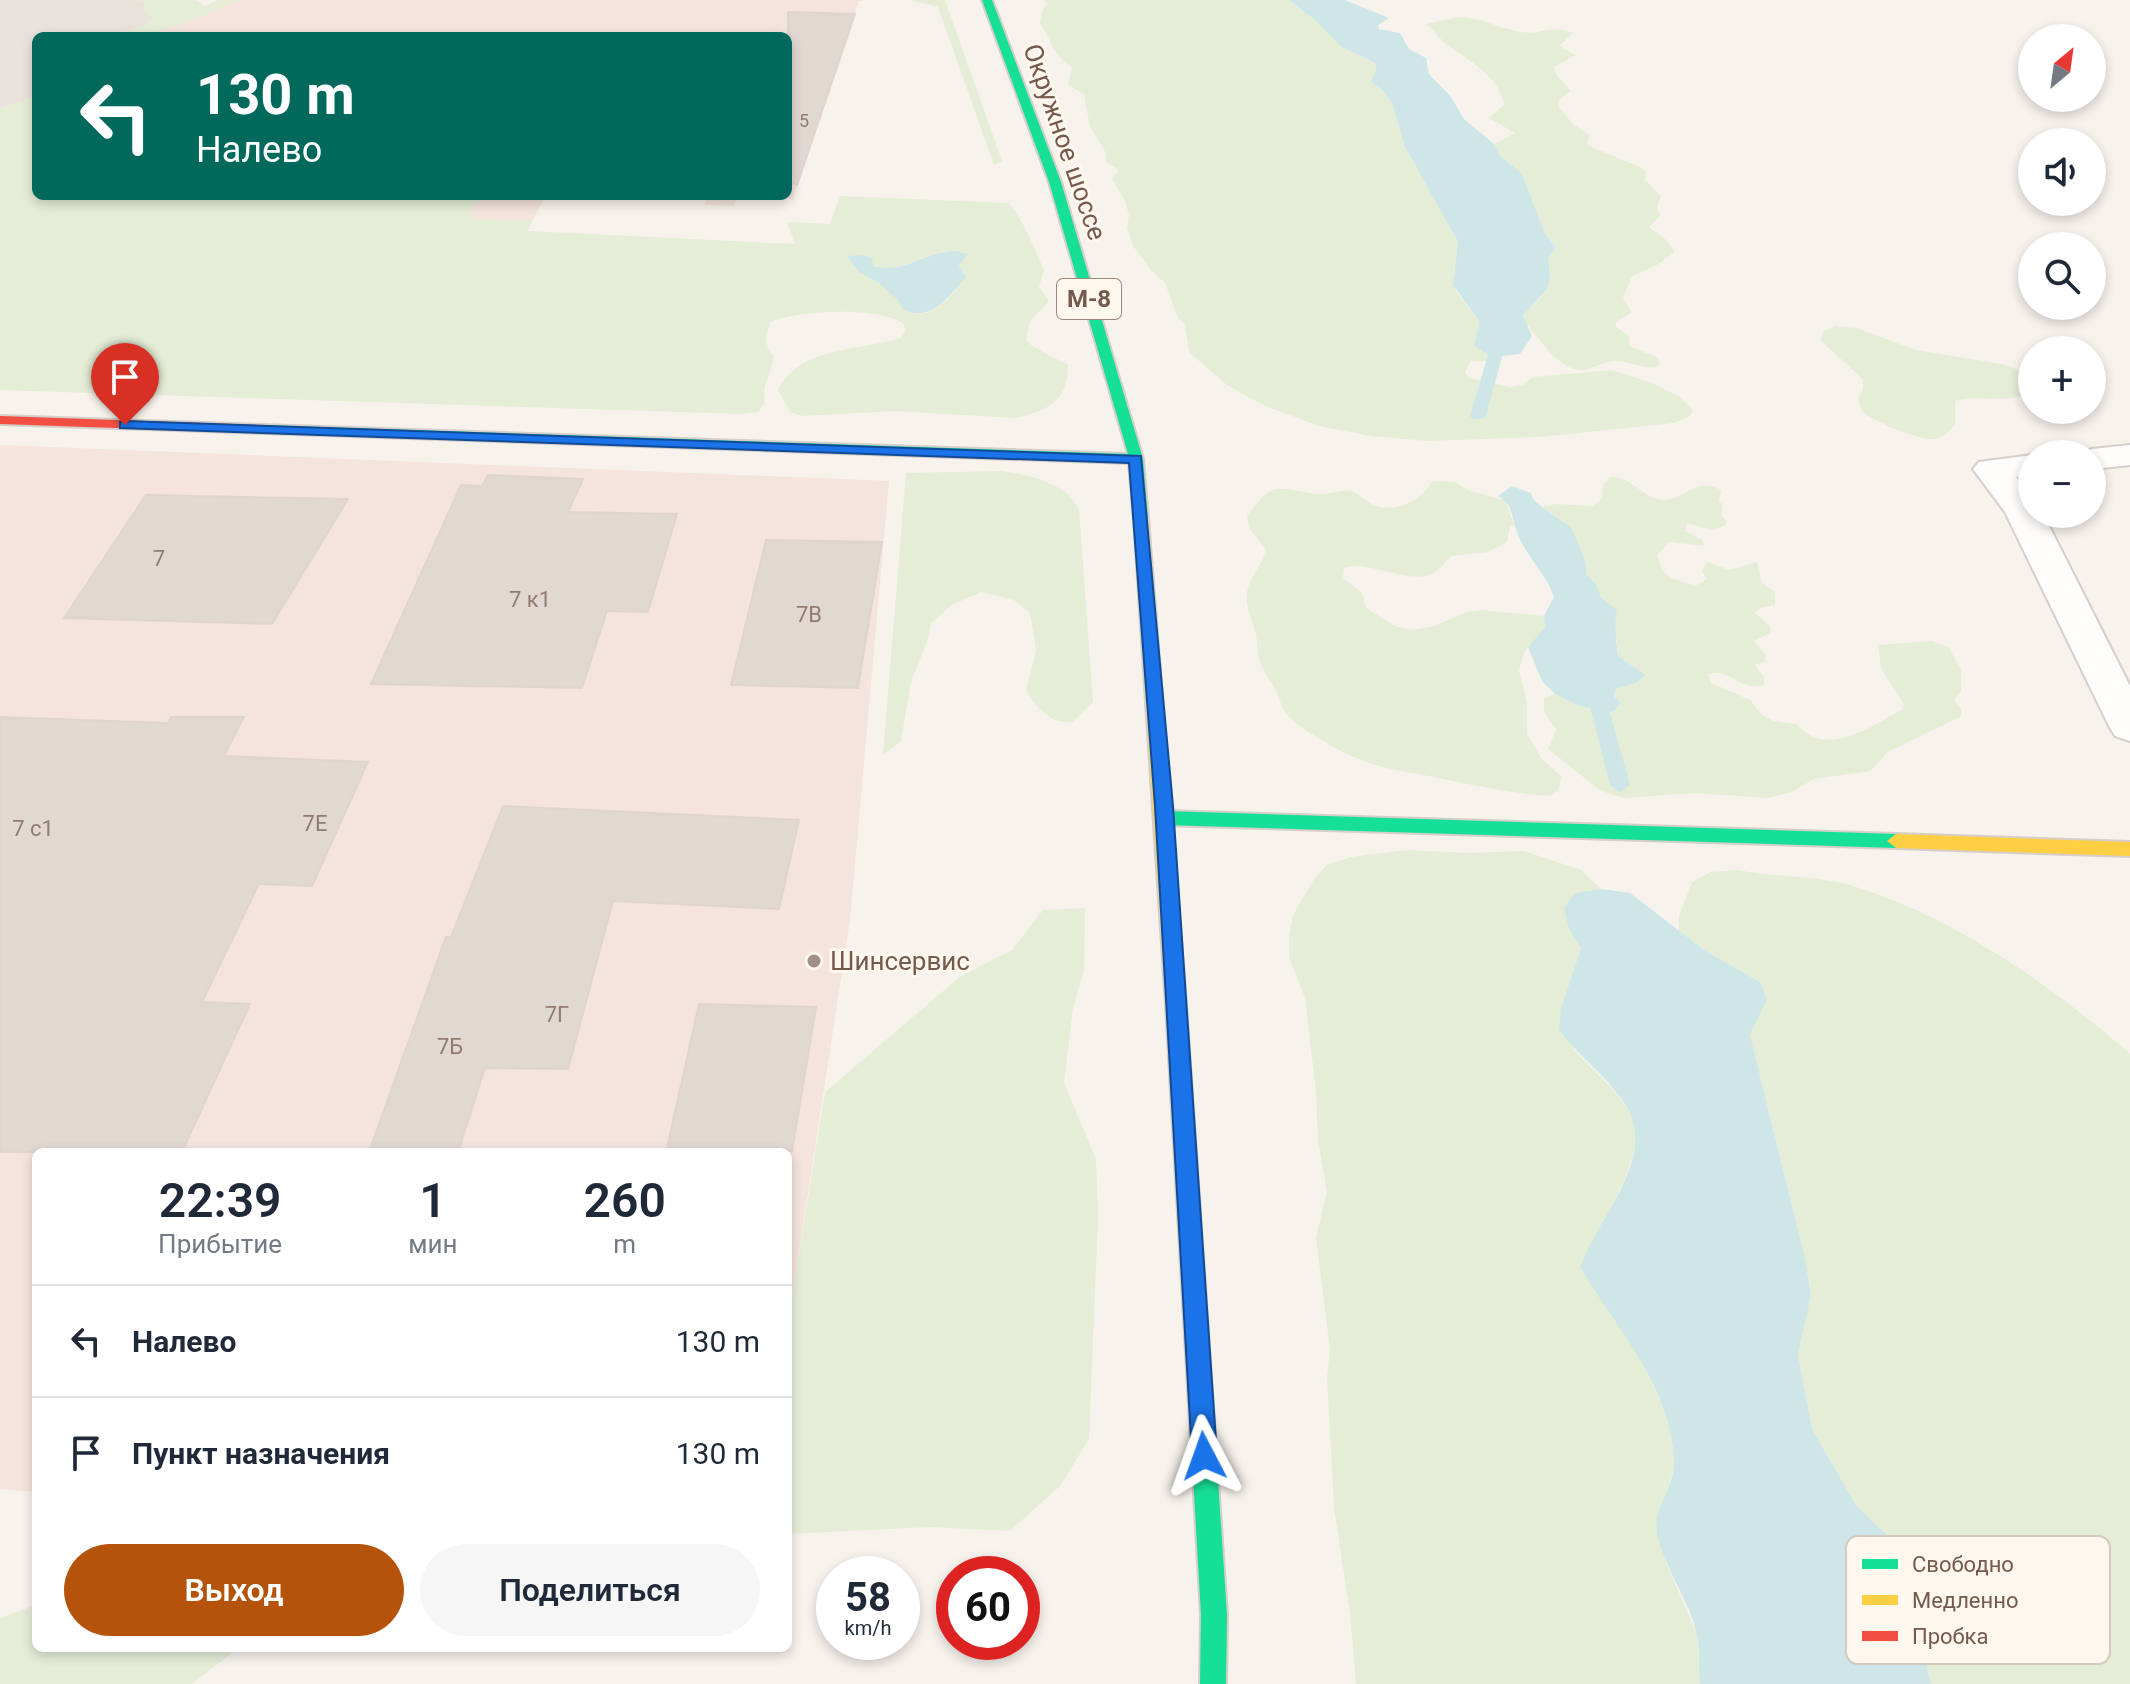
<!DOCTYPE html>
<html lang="ru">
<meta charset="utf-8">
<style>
body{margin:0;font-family:Roboto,sans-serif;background:#f6f6f7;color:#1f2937;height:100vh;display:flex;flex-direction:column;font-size:30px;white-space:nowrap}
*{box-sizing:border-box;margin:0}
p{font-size:26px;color:#747a83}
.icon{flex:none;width:44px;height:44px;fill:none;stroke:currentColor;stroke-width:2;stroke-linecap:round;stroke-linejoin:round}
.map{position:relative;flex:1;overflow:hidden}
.details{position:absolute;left:32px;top:1148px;width:760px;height:504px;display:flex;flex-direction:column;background:#fff;border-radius:12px;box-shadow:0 4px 12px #0003}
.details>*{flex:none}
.top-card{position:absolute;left:32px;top:32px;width:760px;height:168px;border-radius:12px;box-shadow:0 4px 12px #0003;background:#00695c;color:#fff;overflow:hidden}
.needle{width:52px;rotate:29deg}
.tools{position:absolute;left:2018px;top:24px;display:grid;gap:16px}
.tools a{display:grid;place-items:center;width:88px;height:88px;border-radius:50%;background:#fff;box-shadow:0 4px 12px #0003;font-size:40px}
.speed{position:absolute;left:816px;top:1556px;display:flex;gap:16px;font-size:40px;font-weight:700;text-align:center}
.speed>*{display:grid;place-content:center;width:104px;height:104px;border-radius:50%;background:#fff;box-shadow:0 4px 12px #0003;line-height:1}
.speed small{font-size:20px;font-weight:400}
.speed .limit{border:12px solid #d22;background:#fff;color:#111}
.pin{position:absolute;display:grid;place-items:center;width:68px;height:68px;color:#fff;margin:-82px -34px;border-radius:50% 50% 50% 0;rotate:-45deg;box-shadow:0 0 8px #0007}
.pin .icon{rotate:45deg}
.me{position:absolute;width:88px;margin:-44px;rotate:356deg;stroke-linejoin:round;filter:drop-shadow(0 0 6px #0008)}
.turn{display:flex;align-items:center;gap:28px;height:168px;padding:0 32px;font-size:36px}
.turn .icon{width:104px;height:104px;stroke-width:2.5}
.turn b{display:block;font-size:56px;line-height:68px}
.eta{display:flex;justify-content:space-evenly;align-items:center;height:136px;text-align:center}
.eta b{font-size:48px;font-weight:600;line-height:56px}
.cta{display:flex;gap:16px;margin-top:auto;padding:16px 32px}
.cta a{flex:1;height:92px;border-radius:48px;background:#b45309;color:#fff;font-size:32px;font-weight:600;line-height:92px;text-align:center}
.cta a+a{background:#f6f6f7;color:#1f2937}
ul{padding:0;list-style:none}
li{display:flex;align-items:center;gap:24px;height:112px;padding:0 32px;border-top:2px solid #e0e1e3}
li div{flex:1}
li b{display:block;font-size:30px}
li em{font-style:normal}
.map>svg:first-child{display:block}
.commercial{fill:#f4e4dd}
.industrial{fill:#eae2dd}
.green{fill:#e5edd7;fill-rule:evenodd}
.water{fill:#cee6e7}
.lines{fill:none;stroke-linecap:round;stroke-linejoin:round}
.stream{fill:#cee6e7;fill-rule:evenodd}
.building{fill:#e1d8d1;stroke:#e0d5ce;stroke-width:2}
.street-casing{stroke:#d6cfca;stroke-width:4}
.fast-casing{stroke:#d6cec8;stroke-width:4}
.slow-casing{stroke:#d6cec8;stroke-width:4}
.jam-casing{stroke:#d6cec8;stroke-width:4}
.street{fill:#fefdfc;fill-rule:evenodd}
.fast{fill:#16e098;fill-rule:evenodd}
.slow{fill:#ffcf43;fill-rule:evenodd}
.jam{fill:#f24e42;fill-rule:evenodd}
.route{fill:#1a73e8;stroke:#114b97;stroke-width:2}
.poi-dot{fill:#a28f85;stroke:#fef7ee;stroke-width:3}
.labels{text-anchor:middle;stroke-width:6;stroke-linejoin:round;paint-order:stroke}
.far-number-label{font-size:18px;fill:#927c71}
.number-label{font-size:22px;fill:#927c71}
.shield{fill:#fef7ee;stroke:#9e887d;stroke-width:2}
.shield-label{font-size:24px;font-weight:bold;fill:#75594d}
.street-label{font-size:26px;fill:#75594d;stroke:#fef7ee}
.poi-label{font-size:26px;fill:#75594d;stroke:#fef7ee;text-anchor:start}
.key{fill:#fef7ee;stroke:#d5c8be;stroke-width:2}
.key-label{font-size:22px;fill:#75594d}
</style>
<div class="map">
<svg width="2130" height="1684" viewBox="0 0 2130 1684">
<rect width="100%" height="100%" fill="#f7f2ec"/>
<!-- commercial -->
<g class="commercial">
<polygon points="238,0 870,0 859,1 793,199 737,198 733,206 705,205 707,197 661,196 788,196 788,36 142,36 199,18"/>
<polygon points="476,196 546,196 532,221 474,220 469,211 478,201"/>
<polygon points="0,445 889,481 850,920 788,1323 788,1152 36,1152 36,1492 0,1489"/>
</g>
<!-- industrial -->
<polygon class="industrial" points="0,0 185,0 199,18 143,36 36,36 36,98 0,127"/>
<!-- green -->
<g class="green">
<path d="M114,0H195L206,6L217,0H238C197,20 156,36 111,36L145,25L152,17L143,10L145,1Z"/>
<polygon points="910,0 945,0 1002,161 994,165 938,7"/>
<path d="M1044,0H1289L1315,20L1340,46L1375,63L1376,71L1371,82L1382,89L1393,105L1404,145L1458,242L1454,275L1456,291L1480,322L1474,346L1490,357L1501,358L1500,362L1471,361L1465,372L1469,378L1510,387L1522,385L1533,377L1612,370L1652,383L1680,397L1693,410L1690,416L1674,423L1540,437L1427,441L1371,436L1319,426L1263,405L1227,385L1189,352L1185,325L1178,318L1165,283L1151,270L1133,246L1127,228L1129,215L1125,201L1112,179L1119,170L1106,162V153L1090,127L1084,94L1068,85L1072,67C1052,54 1053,42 1040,24L1043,9L1048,4Z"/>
<path d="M1459,17C1486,19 1498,28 1522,32C1541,35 1551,24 1573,33L1559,46L1576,55L1554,67L1556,74L1571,91L1560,99L1558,106L1573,124L1589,135L1587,145L1642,168L1646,172L1645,180L1661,196L1657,207L1660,216L1649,227L1665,239L1675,252L1657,265L1632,276L1623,298L1632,312L1616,322V327L1629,336L1630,346L1656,357L1660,362L1658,367C1643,370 1630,361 1615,361C1602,361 1591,371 1580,370C1555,367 1539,337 1524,321C1523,295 1558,308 1548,259L1556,247L1545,234L1522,174L1499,156L1494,144L1515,133L1489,118L1504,105C1499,76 1471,62 1449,46C1441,41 1435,31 1426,24Z"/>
<path d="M36,96V196H476L478,201L469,211L474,219L532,221L528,231L795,244L787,222L830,224L840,196L1008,203C1021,214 1036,253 1044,270L1039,287L1049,301L1030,321L1026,339L1032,346L1068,365C1068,400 1049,411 1015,418L895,411L803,416L790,412L778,390C800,346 860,351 901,338L905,331L904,324C880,306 797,310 770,322C766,337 763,344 774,355C772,372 761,386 765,403L758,412L742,414L0,390V108ZM943,251L967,254L959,265L964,273C959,292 936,316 914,314L879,283L860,272L848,257L879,268L892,269Z"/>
<path d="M1835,326L1856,328L1916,350L2002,364L2024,372L2030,384L2026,394C2002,404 1979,394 1955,401V425C1948,432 1944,437 1934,439C1921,441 1871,421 1862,411C1860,407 1859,403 1858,399L1863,389V379L1821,341L1823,332Z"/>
<path d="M1001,471C1028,475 1066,482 1079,509L1093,702L1073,722C1049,724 1038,709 1026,690L1036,651L1030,613L1014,600L981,592L952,605L931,623L928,639L911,682L901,741L883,755L906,473Z"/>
<path d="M1610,477C1632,476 1642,498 1662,500C1683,502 1697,475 1721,490L1719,501L1722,504L1721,515L1727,521L1725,526L1711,530L1687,523L1685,531L1702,540L1705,546L1669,542L1657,555C1664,580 1673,578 1695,586L1707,579L1702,571L1708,562L1729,570L1757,562L1762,583L1775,592V605L1760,608L1755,613L1770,626V633L1754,641L1766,655L1764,662L1755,665L1764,677V684C1742,694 1730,667 1708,674L1711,683L1750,700L1762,715L1774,721L1797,724C1827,760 1873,725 1903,709L1904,704L1881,668L1878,645L1932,641L1949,648L1961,670V691L1954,700L1961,708V716L1888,752L1870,771L1814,779L1792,792L1768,798L1695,793L1624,798L1601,791L1548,749L1556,730L1544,712V698L1555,694L1579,706L1613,712L1616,689L1636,683L1646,675L1619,657L1614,621L1617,610L1601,597L1593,580L1586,574V563L1572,528L1542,507L1556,504L1593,506L1602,498L1603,485Z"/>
<path d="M1433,481L1455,482L1470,491L1505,500L1514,525L1510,527L1507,542L1488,552L1451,556C1446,561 1442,566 1438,570C1415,590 1369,558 1344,568L1343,578L1362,593L1366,608L1395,626L1411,630L1435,626L1466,612L1482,610L1544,616L1545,627L1524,652L1519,671L1527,703V734L1542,759L1562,777L1558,790L1550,796C1506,793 1465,783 1423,775C1381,768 1357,762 1320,739C1308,732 1295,724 1286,713C1281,707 1280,698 1276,691C1265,670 1258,668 1257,642C1256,624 1242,606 1248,588C1252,575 1262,564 1266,550L1250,529L1247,516C1271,483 1273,487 1310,493C1324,496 1335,491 1348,490C1358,492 1362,498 1370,503C1393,516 1421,500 1433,481Z"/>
<polygon points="1408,850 1469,853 1524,851 1581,870 1601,889 1575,893 1569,929 1581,948 1561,1008 1574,1050 1612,1088 1628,1109 1639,1135 1625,1179 1614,1201 1617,1320 1635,1346 1662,1405 1672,1436 1674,1467 1656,1529 1666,1563 1697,1634 1700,1684 1356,1684 1350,1613 1334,1508 1327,1377 1330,1349 1316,1238 1327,1191 1318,1140 1316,1091 1305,998 1289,957 1289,934 1293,915 1314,879 1327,865 1351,857"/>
<path d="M1737,870C1772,877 1822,876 1853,886C1952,916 2053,986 2130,1054V1684H1931L1918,1625L1917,1581L1893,1541L1856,1505L1812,1429L1798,1354L1811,1294L1805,1258L1750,1035L1766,998L1760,982L1704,950L1679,931V916L1692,882L1711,872Z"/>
<polygon points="1085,908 1084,971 1073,1008 1064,1083 1096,1159 1098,1217 1089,1439 1060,1486 1010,1531 929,1527 788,1534 788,1323 825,1092 961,976 1012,950 1043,910"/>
<polygon points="36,1605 36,1648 239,1648 191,1684 0,1684 0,1618"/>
</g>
<!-- water -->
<g class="water">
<path d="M1289,0H1345L1389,18L1378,25L1379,29L1400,33L1409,49L1426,58L1429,74L1451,97L1464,119L1494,144L1499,155L1522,174L1545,234L1556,247L1548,259C1555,294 1542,291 1523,316L1532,336L1520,354L1491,357L1474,346L1480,322L1453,285L1458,242L1404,145L1393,105L1382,89L1371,82L1376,71L1375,63L1340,46L1315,20Z"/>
<path d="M956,251L968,254L959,265L966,277C948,297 933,322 903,310L898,300L879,283L859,272L847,256L864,255L872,258L873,266C904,275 926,250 956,251Z"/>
<path d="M1512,486L1531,493L1533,499L1542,507L1572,528L1586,563V574L1596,584L1601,597L1617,610C1614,621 1616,646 1619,657L1646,675L1636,683L1616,689L1614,696L1621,703L1613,712L1579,706L1555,694L1542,681L1528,647L1545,627L1544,616L1554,597C1546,572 1524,555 1516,529C1511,515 1513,504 1498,496Z"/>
<path d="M1601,889L1630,893L1704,950L1760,982L1767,999L1750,1035L1805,1258L1811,1295L1798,1354L1812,1429L1856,1505L1893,1541L1917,1581L1918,1625L1931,1684H1700C1698,1668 1700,1651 1697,1635C1690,1600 1664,1569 1657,1533C1652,1511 1675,1485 1674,1462C1672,1387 1616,1328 1580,1267C1597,1220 1656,1159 1628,1109C1611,1079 1580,1058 1559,1030L1561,1008L1581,948L1569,929L1564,908L1575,893Z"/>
</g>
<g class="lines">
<!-- stream -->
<g class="stream">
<polygon points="1502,327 1509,331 1486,416 1483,419 1473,419 1470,416 1495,331"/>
<polygon points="1594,682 1603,688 1630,785 1620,792 1610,785 1585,688"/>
</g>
</g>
<!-- building -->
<g class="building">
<polygon points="788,12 855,14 797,185 788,183"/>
<polygon points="488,475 583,479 568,512 677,514 648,612 607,611 582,688 371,684 461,485 482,486"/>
<polygon points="146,495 348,499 272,624 64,618"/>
<polygon points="766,540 882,542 858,688 731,685"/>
<polygon points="0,717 168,723 171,717 244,717 224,756 368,762 312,886 259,884 202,1002 250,1004 182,1152 0,1152"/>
<polygon points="503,806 799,820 779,909 613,901 568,1069 485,1068 458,1152 369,1152 446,937 451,937"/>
<polygon points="699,1004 816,1007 792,1151 667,1148"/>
</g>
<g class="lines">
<!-- street casing -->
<g class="street-casing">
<g id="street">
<polygon points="2130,445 2130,465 2092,469 2092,454 2078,454 2092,449"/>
<polygon points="2032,455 2032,475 2016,477 2032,498 2032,514 2043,514 2130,686 2130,741 2115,736 2109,726 2005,512 1973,469 1979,462"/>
</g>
</g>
<!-- fast casing -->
<g class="fast-casing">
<g id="fast">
<polygon points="982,0 992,0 1061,182 1143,459 1148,519 1146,522 1136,522 1134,519 1129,463 264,433 257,429 264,425 1128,454 1049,182"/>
<polygon points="1165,811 1896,834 1905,841 1896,848 1165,825 1156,818"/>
<polygon points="1176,997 1183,999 1186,1005 1227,1615 1226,1684 1200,1684 1201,1615 1166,1005 1169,999"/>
</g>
</g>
<!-- slow casing -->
<g class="slow-casing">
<g id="slow">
<polygon points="1141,514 1148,519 1186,1005 1183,1011 1176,1013 1169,1011 1166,1005 1134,519"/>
<polygon points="1896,834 2130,842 2130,856 1896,848 1887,841"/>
</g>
</g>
<!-- jam casing -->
<g class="jam-casing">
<polygon id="jam" points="0,416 264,425 271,429 264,433 0,424"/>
</g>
<!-- street -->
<use href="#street" class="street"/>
<!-- fast -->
<use href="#fast" class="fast"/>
<!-- slow -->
<use href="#slow" class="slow"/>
<!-- jam -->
<use href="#jam" class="jam"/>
</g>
<!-- route -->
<polygon class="route" points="125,421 1141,456 1173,806 1217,1456 1213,1464 1204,1468 1196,1464 1192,1456 1155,806 1129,463 120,428 120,422"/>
<!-- markers -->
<circle class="poi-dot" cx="814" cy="961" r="8"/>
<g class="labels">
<!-- far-number labels -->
<g class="far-number-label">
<text x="804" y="127">5</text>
</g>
<!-- number labels -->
<g class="number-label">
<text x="159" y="566">7</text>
<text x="530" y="607">7 к1</text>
<text x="809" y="622">7В</text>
<text x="315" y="831">7Е</text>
<text x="33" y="836">7 с1</text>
<text x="557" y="1022">7Г</text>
<text x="450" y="1054">7Б</text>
</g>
<!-- shield labels -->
<rect class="shield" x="1057" y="279" width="64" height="40" rx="6"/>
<g class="shield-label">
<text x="1089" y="307">М-8</text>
</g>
<!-- street labels -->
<g class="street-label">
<text transform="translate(1065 142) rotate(71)" y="9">Окружное шоссе</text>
</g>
<!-- poi labels -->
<g class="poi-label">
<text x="830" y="970">Шинсервис</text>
</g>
</g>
<!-- legend -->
<rect x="1846" y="1536" width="264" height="128" rx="12" class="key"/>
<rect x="1862" y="1559" width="36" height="10" fill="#16e098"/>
<rect x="1862" y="1595" width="36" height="10" fill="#ffcf43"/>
<rect x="1862" y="1631" width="36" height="10" fill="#f24e42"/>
<g class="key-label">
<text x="1912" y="1572">Свободно</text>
<text x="1912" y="1608">Медленно</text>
<text x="1912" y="1644">Пробка</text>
</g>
</svg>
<div class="tools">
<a><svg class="needle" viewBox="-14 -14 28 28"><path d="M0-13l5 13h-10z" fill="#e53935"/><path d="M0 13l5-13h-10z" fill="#747a83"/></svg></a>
<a><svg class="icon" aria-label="sound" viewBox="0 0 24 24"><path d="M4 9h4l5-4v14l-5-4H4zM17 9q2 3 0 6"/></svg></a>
<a><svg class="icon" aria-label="search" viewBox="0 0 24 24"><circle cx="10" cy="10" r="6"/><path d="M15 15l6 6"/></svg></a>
<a>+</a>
<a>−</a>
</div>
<div class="speed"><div>58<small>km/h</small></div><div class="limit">60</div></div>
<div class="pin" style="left:125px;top:425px;background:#d93025"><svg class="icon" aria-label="arrive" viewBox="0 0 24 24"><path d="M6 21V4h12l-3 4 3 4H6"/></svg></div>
<svg class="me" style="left:1204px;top:1456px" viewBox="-20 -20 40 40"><path d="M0-17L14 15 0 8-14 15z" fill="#1a73e8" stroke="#fff" stroke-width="4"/></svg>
<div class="top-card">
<div class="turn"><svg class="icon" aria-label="left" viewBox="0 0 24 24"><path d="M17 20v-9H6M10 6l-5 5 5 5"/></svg><div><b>130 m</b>Налево</div></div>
</div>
<section class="details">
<div class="eta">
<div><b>22:39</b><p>Прибытие</p></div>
<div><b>1</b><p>мин</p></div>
<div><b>260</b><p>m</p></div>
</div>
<ul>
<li><svg class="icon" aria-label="left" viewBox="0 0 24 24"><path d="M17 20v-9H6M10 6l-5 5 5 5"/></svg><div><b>Налево</b></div><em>130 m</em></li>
<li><svg class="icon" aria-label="arrive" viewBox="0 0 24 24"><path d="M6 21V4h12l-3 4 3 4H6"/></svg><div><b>Пункт назначения</b></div><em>130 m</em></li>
</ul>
<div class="cta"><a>Выход</a><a>Поделиться</a></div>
</section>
</div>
